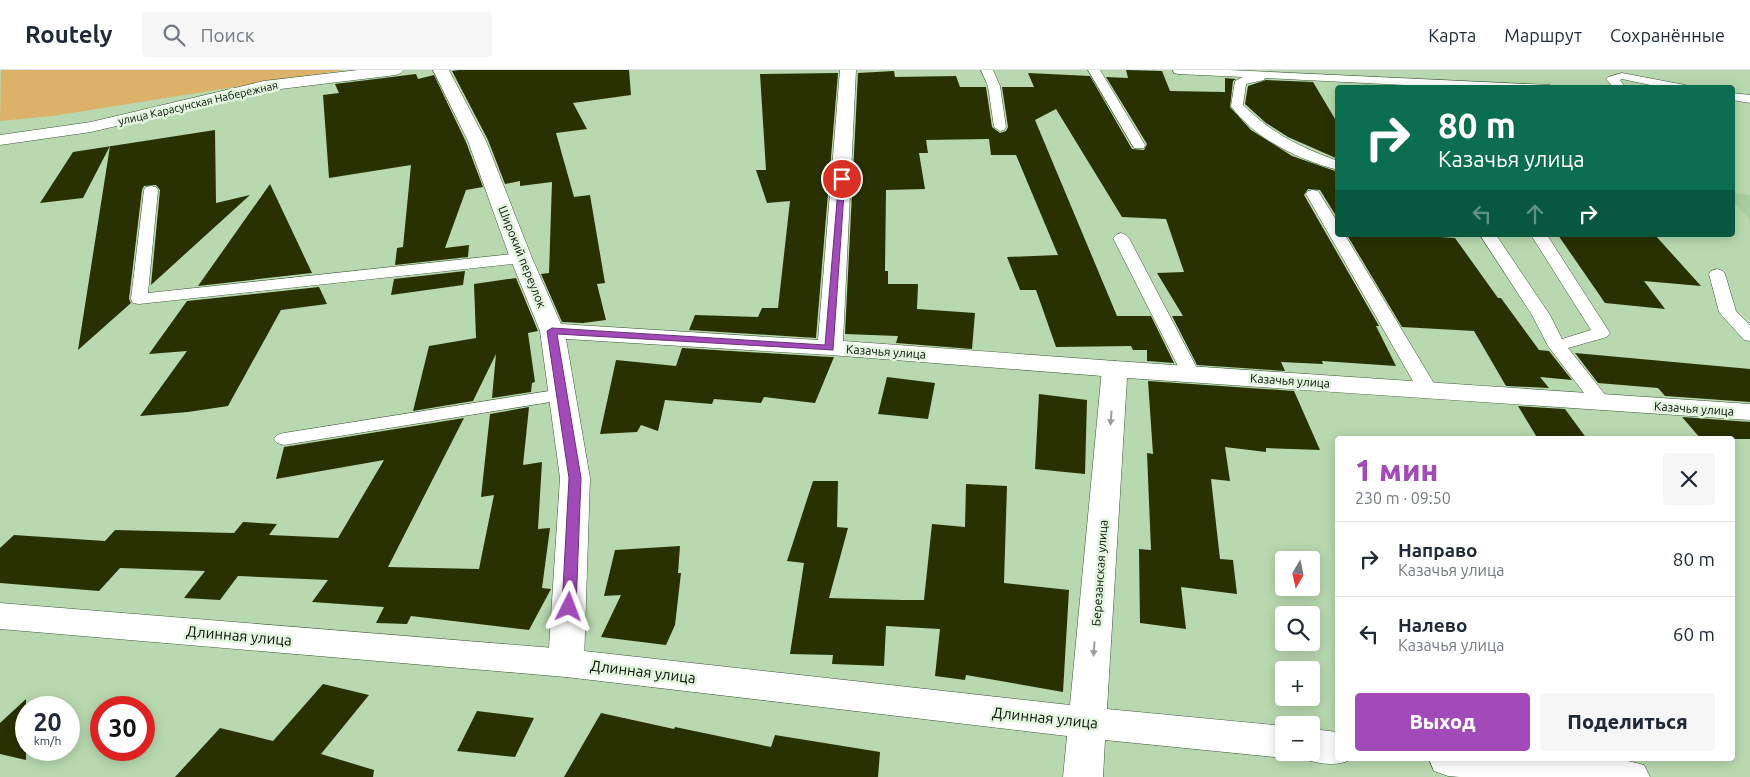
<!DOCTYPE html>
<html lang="ru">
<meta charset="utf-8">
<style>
body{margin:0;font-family:Ubuntu,sans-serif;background:#f6f6f7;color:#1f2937;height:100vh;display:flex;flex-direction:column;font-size:19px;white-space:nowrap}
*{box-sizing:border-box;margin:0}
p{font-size:16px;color:#747a83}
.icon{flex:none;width:28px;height:28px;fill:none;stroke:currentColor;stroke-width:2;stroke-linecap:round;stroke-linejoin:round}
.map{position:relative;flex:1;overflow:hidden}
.side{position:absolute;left:1335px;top:366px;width:400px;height:325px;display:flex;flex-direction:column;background:#fff;border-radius:5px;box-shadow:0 2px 12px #0003}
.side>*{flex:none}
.hud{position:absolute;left:1335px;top:15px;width:400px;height:152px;border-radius:5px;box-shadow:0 2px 12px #0003;background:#0b6e4f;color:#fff;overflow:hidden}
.needle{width:32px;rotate:189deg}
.fabs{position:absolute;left:1275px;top:481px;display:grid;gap:10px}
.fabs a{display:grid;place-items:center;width:45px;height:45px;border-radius:5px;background:#fff;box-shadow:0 2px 12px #0003;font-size:25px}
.speed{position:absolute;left:15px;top:626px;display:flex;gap:10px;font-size:25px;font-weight:700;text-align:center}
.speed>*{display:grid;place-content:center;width:65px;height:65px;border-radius:50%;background:#fff;box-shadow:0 2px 12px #0003;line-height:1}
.speed small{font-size:12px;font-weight:400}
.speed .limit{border:8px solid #d22;background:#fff;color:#111}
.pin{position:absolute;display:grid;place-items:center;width:42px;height:42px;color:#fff;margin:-21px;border:2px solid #fff;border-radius:50%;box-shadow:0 1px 5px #0007}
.me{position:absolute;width:55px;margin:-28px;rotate:3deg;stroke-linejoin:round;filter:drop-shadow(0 0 4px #0008)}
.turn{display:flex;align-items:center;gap:18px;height:105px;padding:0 20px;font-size:22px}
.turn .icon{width:65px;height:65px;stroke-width:2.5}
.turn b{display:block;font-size:35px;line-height:42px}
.lanes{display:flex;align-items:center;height:48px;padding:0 20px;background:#0003;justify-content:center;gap:25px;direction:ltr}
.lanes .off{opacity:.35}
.round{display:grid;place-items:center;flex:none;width:52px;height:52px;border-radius:5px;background:#f6f6f7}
.head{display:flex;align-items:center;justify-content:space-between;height:85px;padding:0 20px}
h1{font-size:30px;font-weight:800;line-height:38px;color:#a24bb8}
.button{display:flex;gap:10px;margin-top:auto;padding:10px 20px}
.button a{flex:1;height:58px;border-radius:5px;background:#a24bb8;color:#fff;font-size:20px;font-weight:800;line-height:58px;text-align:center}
.button a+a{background:#f6f6f7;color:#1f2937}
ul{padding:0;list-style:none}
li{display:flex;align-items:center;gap:15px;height:75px;padding:0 20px;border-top:1px solid #e0e1e3}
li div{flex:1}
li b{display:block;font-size:19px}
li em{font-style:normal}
header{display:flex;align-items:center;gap:30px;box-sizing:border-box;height:70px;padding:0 25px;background:#fff;border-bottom:1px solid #e0e1e3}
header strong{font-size:24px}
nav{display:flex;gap:28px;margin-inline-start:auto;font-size:18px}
.search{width:350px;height:45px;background:#f6f6f7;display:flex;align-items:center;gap:12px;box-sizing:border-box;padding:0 18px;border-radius:5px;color:#747a83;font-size:19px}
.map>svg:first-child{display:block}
.built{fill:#a8ce9e}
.green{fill:#dcb26b}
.building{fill:#293103}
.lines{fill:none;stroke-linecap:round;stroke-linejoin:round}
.service-casing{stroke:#3a5733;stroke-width:1}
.minor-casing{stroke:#3a5733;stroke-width:1}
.tertiary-casing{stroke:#3a5733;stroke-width:1}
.service{fill:#fff;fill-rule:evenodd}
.minor{fill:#fff;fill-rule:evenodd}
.tertiary{fill:#fff;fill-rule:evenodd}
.oneway{fill:#9ba09b}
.route{fill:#a24bb8;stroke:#693178}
.labels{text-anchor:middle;stroke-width:5;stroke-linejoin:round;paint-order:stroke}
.far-street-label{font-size:11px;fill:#061104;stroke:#e3f4df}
.street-label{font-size:12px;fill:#061104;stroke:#e3f4df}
.near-street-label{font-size:15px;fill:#061104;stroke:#e3f4df}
</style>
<header>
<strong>Routely</strong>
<div class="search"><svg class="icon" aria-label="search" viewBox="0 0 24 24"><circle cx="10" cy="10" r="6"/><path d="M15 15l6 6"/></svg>Поиск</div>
<nav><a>Карта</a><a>Маршрут</a><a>Сохранённые</a></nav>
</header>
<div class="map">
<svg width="1750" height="707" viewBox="0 0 1750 707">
<rect width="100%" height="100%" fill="#b8d9af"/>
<!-- built -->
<polygon class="built" points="1733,123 1750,125 1750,150 1733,131"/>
<!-- green -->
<polygon class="green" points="1,0 344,0 52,46 0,51"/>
<!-- building -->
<g class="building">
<polygon points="459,0 629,0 631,25 573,33 587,59 556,63 574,127 590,125 605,213 597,214 606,250 583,253 562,252 541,204 549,203 552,112 520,116 520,111 505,114 488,70 452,1"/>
<polygon points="1126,0 1162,1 1170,21 1225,22 1225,8 1236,9 1233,11 1230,37 1251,60 1292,86 1338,102 1338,149 1320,120 1308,119 1304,125 1379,256 1376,256 1396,296 1322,291 1323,294 1281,292 1285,301 1197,295 1172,246 1183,246 1157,203 1184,202 1166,149 1122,147 1056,39 1035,50 1117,246 1151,246 1174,293 1147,291 1147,280 1133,280 1131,276 1056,277 1036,220 1020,220 1007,187 1058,185 1016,85 991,85 989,69 926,70 928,83 919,83 925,119 886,120 885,201 888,201 888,214 918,214 917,239 975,243 972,279 896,273 898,266 845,264 858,3 894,1 895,7 956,6 960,17 986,17 992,57 1000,63 1006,61 1008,57 1002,17 1034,17 1028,3 1090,6 1132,79 1144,80 1147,74 1106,7 1128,8"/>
<polygon points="838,3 816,268 689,260 695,245 758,247 762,238 778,238 790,131 767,133 756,100 766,100 760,4"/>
<polygon points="416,4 418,9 434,5 466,72 483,117 466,120 445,178 469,175 468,187 395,195 397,178 403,177 411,95 329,108 323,25 339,23 335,14"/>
<polygon points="1266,10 1313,12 1338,54 1338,89 1288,67 1266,53 1245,34 1248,16"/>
<polygon points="215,60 216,133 250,125 151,215 160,120 156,115 144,116 142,120 129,229 131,233 78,280 110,76 83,128 40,133 73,82"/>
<polygon points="270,114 312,203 198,216"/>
<polygon points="1347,165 1408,165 1455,168 1498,228 1501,228 1539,280 1549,281 1572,310 1540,307 1549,318 1506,316 1474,261 1402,257"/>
<polygon points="1558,165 1655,165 1701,216 1644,211 1665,239 1605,233"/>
<polygon points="465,201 463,215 391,225 394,209"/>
<polygon points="516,208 538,261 528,263 535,312 532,313 531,322 492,328 496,284 473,331 413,341 429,276 476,268 474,214"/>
<polygon points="319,217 327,234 281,240 228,336 188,342 140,346 187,281 149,284 187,231"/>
<polygon points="682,278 830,287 834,287 815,333 764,327 761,333 714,329 712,334 665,330 658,361 641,355 637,362 600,364 616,290 676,296"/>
<polygon points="1575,283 1750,299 1750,332 1665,326 1658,318 1598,313"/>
<polygon points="887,307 935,313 928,349 878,344"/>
<polygon points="1148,311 1294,321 1320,380 1266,378 1266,382 1225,377 1230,411 1211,409 1220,489 1233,490 1237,524 1181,517 1186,559 1140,553 1139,479 1151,480 1147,383 1153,384"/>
<polygon points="1039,324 1087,330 1085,404 1035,399"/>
<polygon points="1518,336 1565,339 1587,369 1538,369"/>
<polygon points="529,337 523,395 542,392 538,459 550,458 542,518 551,519 529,560 411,546 407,554 376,553 384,537 312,532 328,510 238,506 220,530 184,528 205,501 120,498 99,521 0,513 0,478 14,465 105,471 115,460 234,463 243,452 277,454 269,465 338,468 384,390 276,409 284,377 464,348 388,497 479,499 494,425 481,427 490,344"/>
<polygon points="1682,347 1750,352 1750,369 1701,369"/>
<polygon points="813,411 838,411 837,457 848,458 829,528 902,530 924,530 932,454 965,457 966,414 1007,416 1004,513 1069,520 1063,622 966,605 965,610 935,606 940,559 886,556 884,596 832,594 833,585 790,584 804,493 787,491"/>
<polygon points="680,476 678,503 681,503 675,555 666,575 601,567 621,525 604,526 615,480"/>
<polygon points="323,614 369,625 321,684 374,700 373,707 175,707 220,658 273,671"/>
<polygon points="26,629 26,690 0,684 0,653"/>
<polygon points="477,641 534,648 515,687 457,681"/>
<polygon points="601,643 674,659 675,657 771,677 775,665 880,682 878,707 564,707"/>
</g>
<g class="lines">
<!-- service casing -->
<g class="service-casing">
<g id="service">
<polygon points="981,0 993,0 1000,16 1006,57 1004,60 1000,61 994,57 988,16"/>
<polygon points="1088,0 1100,0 1145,75 1144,78 1134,78"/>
<path d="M1173,0H1229L1550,15L1555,18H1464L1265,8L1264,10L1246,14L1243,35C1274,65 1298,76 1338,91V100C1299,90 1255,69 1231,36L1235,11L1243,7L1178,4L1174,3Z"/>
<polygon points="1622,3 1685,15 1690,18 1664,18 1622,9 1620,10 1626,18 1614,18 1606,9 1608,7"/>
<polygon points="1732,23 1750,25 1750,33 1732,30"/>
<polygon points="151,116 156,117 158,120 148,223 521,183 527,185 529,188 527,191 521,193 139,234 133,233 131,229 144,120 146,117"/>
<polygon points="1313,120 1318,121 1320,124 1338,153 1338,165 1345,165 1438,320 1435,324 1428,326 1421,324 1418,320 1306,124 1308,121"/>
<polygon points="1121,163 1126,165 1129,168 1200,304 1198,308 1191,310 1184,308 1182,304 1113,168 1116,165"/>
<polygon points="1480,165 1496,165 1550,245 1562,269 1591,260 1531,165 1547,165 1610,263 1607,267 1568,278 1611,332 1608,336 1601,338 1594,336 1548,276 1532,245"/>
<polygon points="1717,199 1723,201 1725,204 1736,241 1750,255 1750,271 1744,270 1719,242 1709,204 1711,201"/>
<polygon points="562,319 569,321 572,325 569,329 284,375 277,373 274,369 277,365 284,363"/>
</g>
</g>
<!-- minor casing -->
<g class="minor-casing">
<polygon id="minor" points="433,0 449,0 486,71 532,188 561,254 818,270 840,0 856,0 843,271 1115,291 1124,294 1128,299 1124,304 1115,307 830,285 566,269 590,408 584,593 579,603 566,607 553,603 548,593 560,408 540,261 510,188 468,71"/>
</g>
<!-- tertiary casing -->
<g class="tertiary-casing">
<g id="tertiary">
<polygon points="358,0 404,0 401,3 396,5 264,21 91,62 0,75 0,65 91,52 264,11"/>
<path d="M1115,291L1750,334V350L1127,308L1107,639L1284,656V682H1311V659L1338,662V689H1352C1336,698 1315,693 1297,687L1296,684L1284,688L1105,670L1103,707H1063L1067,666L566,607L0,559V533L566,579L1070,635L1102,299L1106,294Z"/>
<polygon points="1429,689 1620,689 1644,695 1650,707 1460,707 1448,706 1434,701"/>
</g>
</g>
<!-- service -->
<use href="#service" class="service"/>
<!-- minor -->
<use href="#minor" class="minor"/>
<!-- tertiary -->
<use href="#tertiary" class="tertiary"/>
</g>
<!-- one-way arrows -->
<defs><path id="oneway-solid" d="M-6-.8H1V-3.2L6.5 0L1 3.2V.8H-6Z" transform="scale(1.25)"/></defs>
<g class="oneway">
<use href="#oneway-solid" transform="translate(1111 348) rotate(94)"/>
<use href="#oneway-solid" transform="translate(1094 579) rotate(94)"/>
</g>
<!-- route -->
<polygon class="route" points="839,107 845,109 833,280 557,264 581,408 576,537 574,541 569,543 564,541 562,537 569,408 547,261 552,258 825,275"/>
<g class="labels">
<!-- far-street labels -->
<g class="far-street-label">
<text transform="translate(198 33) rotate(-13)" y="4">улица Карасунская Набережная</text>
</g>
<!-- street labels -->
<g class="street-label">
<text transform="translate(522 187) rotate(68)" y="4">Широкий переулок</text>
<text transform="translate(886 282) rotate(4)" y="4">Казачья улица</text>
<text transform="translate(1290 311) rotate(4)" y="4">Казачья улица</text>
<text transform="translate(1694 339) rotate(4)" y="4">Казачья улица</text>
<text transform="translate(1100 503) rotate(-86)" y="4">Березанская улица</text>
</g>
<!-- near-street labels -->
<g class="near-street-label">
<text transform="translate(239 566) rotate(5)" y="5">Длинная улица</text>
<text transform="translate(643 602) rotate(7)" y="5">Длинная улица</text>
<text transform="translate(1045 648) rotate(6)" y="5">Длинная улица</text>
</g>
</g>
</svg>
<div class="fabs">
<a><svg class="needle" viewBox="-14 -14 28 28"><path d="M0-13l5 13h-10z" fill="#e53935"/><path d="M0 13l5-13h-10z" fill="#747a83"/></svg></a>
<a><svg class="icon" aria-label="search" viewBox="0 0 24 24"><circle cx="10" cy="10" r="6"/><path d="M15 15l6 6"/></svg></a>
<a>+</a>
<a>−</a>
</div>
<div class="speed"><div>20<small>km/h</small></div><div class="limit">30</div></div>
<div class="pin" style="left:842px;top:109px;background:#d93025"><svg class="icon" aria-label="arrive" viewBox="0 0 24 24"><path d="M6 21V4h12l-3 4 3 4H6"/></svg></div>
<svg class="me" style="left:569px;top:537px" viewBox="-20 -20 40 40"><path d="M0-17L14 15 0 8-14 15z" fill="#a24bb8" stroke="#fff" stroke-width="4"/></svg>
<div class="hud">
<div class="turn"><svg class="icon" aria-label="right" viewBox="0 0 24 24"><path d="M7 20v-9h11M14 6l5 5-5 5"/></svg><div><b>80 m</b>Казачья улица</div></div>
<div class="lanes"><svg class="icon off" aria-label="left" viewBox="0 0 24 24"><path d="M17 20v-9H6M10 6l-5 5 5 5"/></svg><svg class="icon off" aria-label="ahead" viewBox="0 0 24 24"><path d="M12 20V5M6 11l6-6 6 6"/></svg><svg class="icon" aria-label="right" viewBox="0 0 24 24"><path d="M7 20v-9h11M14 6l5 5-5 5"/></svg></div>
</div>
<section class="side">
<div class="head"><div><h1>1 мин</h1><p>230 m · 09:50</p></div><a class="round"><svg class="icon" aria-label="close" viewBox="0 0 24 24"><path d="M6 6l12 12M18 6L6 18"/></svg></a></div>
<ul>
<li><svg class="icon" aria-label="right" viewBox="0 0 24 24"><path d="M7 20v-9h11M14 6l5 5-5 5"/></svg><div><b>Направо</b><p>Казачья улица</p></div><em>80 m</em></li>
<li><svg class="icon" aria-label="left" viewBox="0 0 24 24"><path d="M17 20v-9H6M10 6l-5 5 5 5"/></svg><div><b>Налево</b><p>Казачья улица</p></div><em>60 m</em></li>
</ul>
<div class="button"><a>Выход</a><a>Поделиться</a></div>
</section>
</div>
